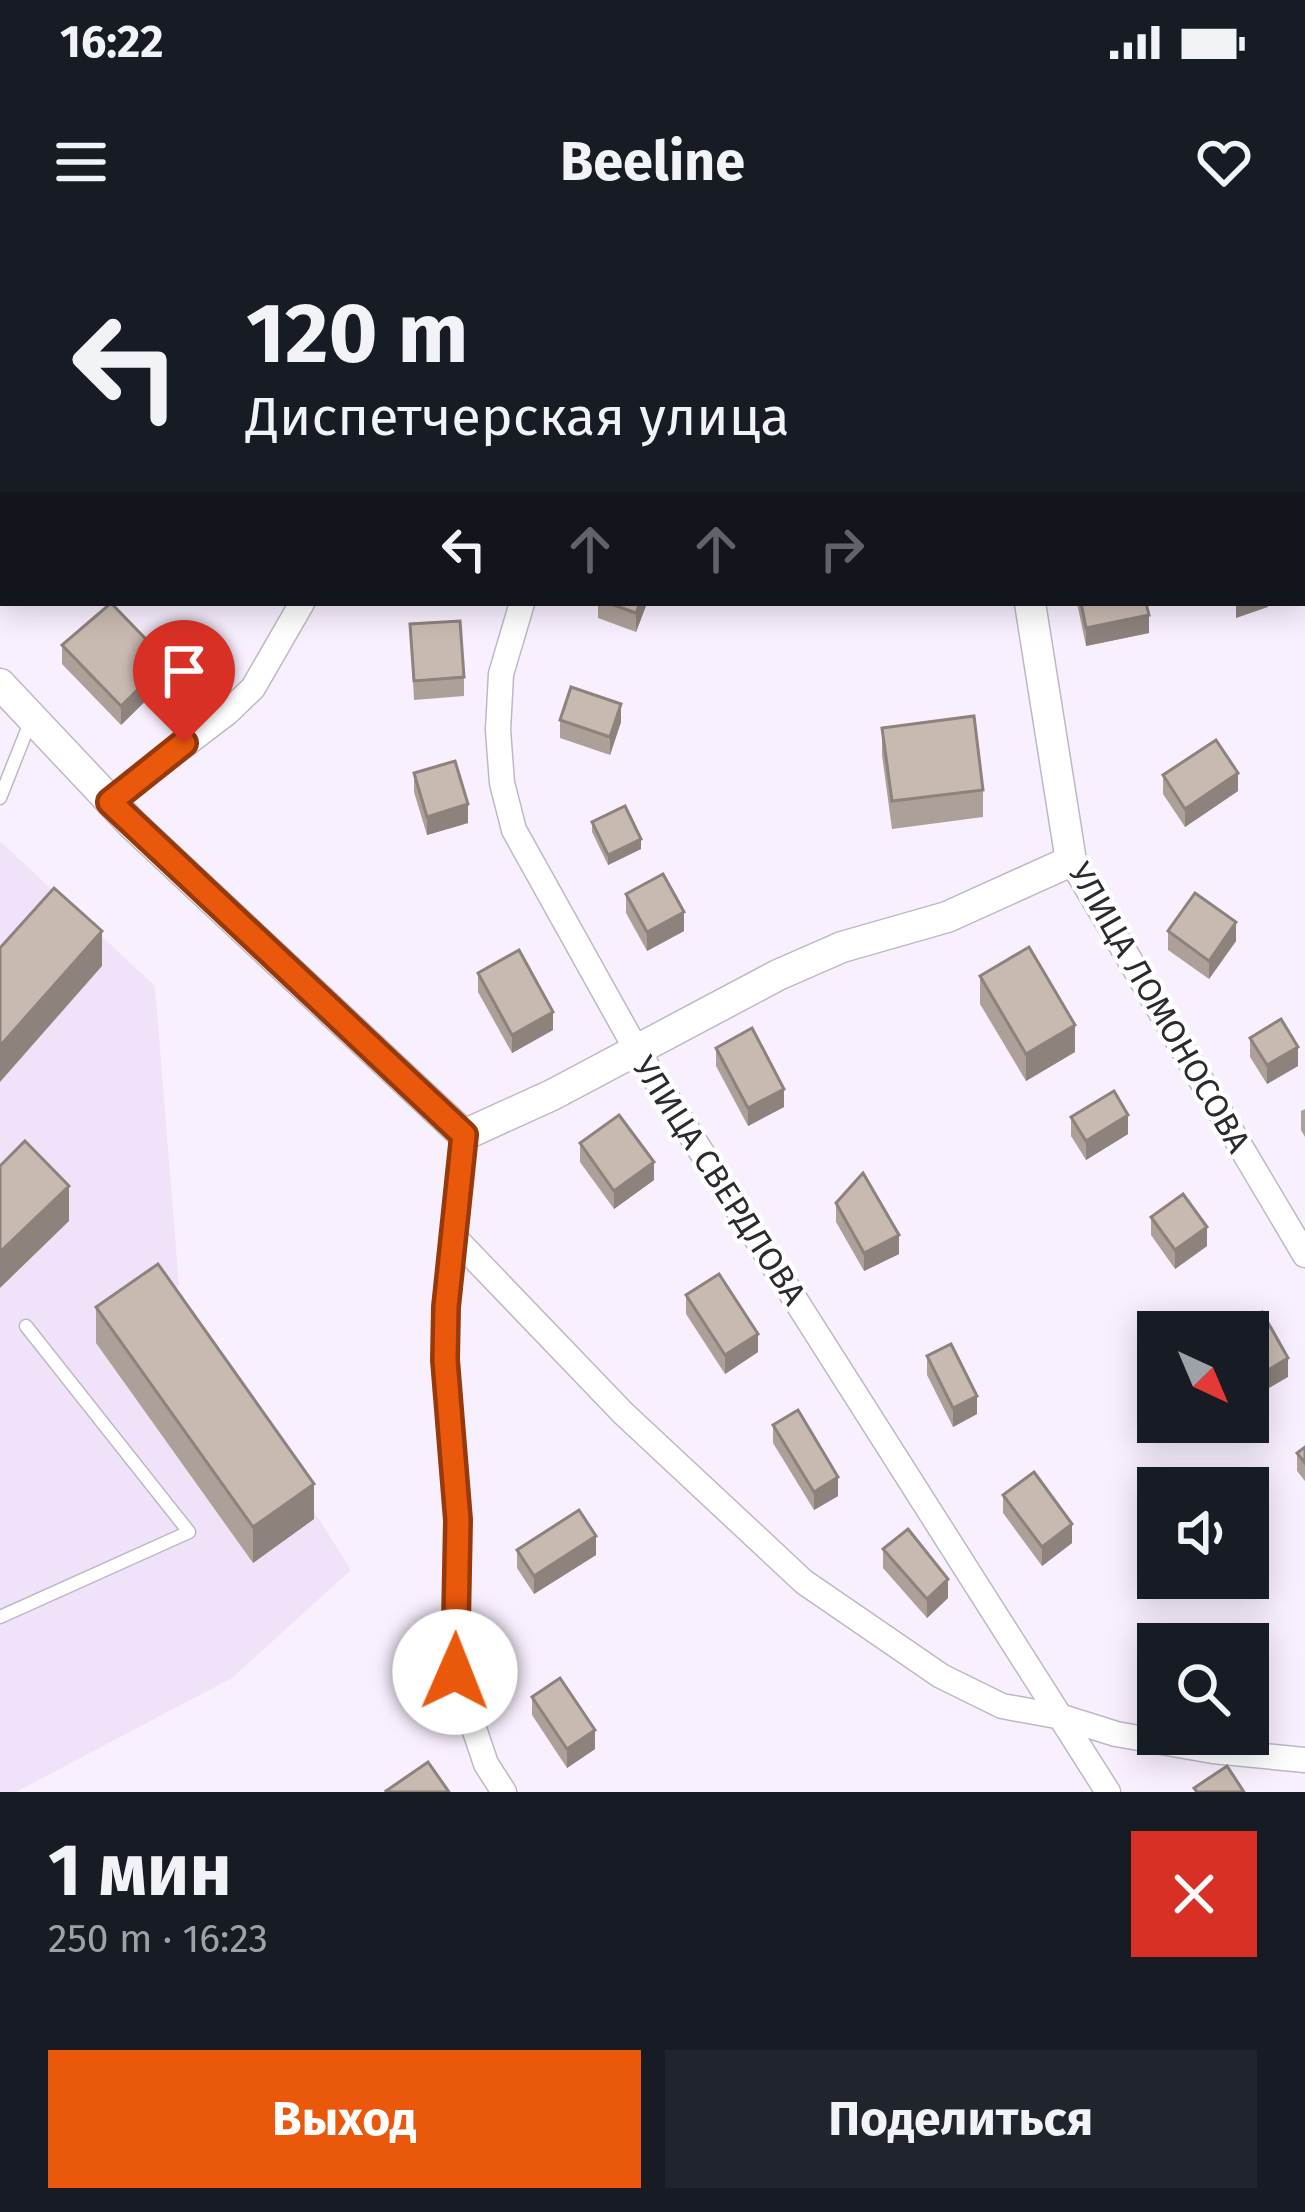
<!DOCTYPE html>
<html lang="ru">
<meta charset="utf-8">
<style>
body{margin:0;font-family:"Fira Sans",sans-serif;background:#20242c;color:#f1f3f6;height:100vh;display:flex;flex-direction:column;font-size:45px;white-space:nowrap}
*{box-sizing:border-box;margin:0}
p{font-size:39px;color:#9ea1a6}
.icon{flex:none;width:66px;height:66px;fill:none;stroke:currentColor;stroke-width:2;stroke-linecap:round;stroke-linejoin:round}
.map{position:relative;height:1552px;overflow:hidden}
.sheet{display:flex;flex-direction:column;background:#171b24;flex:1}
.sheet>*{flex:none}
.top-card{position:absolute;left:0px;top:0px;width:1305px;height:366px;box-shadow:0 6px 30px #0003;background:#171b24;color:#f1f3f6;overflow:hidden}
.needle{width:78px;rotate:136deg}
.controls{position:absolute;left:1137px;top:1071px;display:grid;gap:24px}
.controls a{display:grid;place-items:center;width:132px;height:132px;border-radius:0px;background:#171b24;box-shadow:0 6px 30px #0003;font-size:60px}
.pin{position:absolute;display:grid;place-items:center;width:102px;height:102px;color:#fff;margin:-123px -51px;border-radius:50% 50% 50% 0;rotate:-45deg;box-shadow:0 0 12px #0007}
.pin .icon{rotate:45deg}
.me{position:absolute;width:132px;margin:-66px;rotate:1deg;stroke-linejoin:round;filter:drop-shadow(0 0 9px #0008)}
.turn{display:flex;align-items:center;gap:42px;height:252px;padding:0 48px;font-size:54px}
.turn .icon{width:156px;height:156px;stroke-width:2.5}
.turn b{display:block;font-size:84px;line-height:102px}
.lanes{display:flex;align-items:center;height:114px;padding:0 48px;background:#0003;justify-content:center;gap:60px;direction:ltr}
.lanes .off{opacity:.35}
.round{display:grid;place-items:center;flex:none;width:126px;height:126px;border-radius:0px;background:#20242c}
.summary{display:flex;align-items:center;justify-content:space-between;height:204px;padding:0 48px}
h1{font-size:72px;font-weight:700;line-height:90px}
.cta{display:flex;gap:24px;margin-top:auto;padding:24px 48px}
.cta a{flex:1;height:138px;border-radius:0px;background:#ea580c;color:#fff;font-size:48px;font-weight:700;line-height:138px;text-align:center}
.cta a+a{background:#20242c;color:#f1f3f6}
.status{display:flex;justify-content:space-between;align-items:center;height:84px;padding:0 60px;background:#171b24;direction:ltr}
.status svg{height:33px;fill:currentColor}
header{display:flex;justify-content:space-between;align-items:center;height:156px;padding:0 48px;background:#171b24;font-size:54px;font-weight:700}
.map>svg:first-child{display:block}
.built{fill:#f0e3f9}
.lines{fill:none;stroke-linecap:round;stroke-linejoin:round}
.service-casing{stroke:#bfb7c5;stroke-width:15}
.minor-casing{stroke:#bfb7c5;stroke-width:27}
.tertiary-casing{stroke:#bfb7c5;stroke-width:33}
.service{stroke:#fff;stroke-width:12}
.minor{stroke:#fff;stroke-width:24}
.tertiary{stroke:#fff;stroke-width:30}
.wall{fill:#ada098}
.shaded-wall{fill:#8d827c}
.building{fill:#c9bab1;stroke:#8d827c;stroke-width:3}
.route-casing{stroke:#983908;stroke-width:30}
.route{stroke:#ea580c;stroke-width:21}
.labels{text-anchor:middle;stroke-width:9;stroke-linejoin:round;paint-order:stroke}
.street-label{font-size:33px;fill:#2d2a2f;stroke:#fff}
</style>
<div class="status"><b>16:22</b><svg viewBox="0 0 49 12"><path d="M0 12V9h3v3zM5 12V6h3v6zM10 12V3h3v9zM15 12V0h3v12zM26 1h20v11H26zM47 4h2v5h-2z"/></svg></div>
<header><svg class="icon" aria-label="menu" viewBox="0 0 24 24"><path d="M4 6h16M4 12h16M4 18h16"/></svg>Beeline<svg class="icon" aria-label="heart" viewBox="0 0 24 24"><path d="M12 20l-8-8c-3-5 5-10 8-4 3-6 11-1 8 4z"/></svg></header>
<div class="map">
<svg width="1305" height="1552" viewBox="0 0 1305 1552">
<rect width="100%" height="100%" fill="#f9f0ff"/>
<!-- built -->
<polygon class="built" points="0,601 155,746 179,1045 162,1067 319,1279 351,1330 232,1438 16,1552 0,1552"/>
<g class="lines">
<!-- service casing -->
<g class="service-casing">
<g id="service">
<polyline points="0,558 31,480"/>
<polyline points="0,1377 189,1292 26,1086"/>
</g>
</g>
<!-- minor casing -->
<g class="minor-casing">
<g id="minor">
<polyline points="381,3 382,0"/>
<polyline points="1302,281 1305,281"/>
<polyline points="522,363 501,434 498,490 502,543 514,590 636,809 1108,1552"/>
<polyline points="110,562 227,473 253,448 302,363"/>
<polyline points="1071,621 1305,1015"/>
<polyline points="464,895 446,1068 445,1120 458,1281 455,1432 486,1524 504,1552"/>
<polyline points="455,998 623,1173 804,1342 941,1436 1002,1466 1062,1477 1116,1494 1213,1511 1305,1520"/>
</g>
</g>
<!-- tertiary casing -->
<g class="tertiary-casing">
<g id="tertiary">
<polyline points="973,0 974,3"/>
<polyline points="0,444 132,584 464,895 552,855 778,735 842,707 947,677 1071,621 1030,363"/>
</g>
</g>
<!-- service -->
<use href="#service" class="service"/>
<!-- minor -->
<use href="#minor" class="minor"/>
<!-- tertiary -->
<use href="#tertiary" class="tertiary"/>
</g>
<!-- wall -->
<g class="wall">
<polygon points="0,243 3,246 3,348 0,346"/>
<polygon points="598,363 647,363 636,392 598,378"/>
<polygon points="1077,363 1146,363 1149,393 1086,406"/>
<polygon points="410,384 464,437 464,456 414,460"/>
<polygon points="62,405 167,440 121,485 62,424"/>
<polygon points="560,480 621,482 610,515 560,498"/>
<polygon points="882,488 983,550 983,577 892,589 882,515"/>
<polygon points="414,533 468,583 427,595 414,552"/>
<polygon points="1163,535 1238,551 1185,587 1163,554"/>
<polygon points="592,582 641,609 608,625 592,592"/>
<polygon points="626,654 684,691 647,711 626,673"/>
<polygon points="1168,691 1236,701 1209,739 1168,710"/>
<polygon points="478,733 553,790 512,813 478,752"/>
<polygon points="980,736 1075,812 1026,841 980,764"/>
<polygon points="1250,798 1298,826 1267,844 1250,817"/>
<polygon points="716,808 784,867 748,886 716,826"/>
<polygon points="1305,869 1305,897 1301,890 1301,871"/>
<polygon points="1071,877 1128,894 1086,920 1071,896"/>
<polygon points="580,903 654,940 614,969 580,922"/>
<polygon points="836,963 899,1014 864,1031 836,982"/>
<polygon points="1151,977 1207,1006 1175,1029 1151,995"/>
<polygon points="686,1055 758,1112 725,1134 686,1074"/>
<polygon points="96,1067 314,1279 253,1323 96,1103"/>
<polygon points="927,1116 977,1174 953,1187 927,1135"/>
<polygon points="773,1185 838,1256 814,1270 773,1203"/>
<polygon points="1305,1207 1305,1241 1297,1231 1297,1213"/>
<polygon points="1003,1255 1072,1303 1042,1326 1003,1273"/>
<polygon points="883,1309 948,1358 927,1378 883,1328"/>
<polygon points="517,1310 596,1315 534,1354 517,1328"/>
<polygon points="532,1457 595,1509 567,1528 532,1475"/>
</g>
<!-- shaded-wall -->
<g class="shaded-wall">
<polygon points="640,363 647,363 636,392 636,373"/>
<polygon points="1236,363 1268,363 1268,367 1236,378"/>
<polygon points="1149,375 1149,393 1086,406 1086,388"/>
<polygon points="167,421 167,440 121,485 121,466"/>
<polygon points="621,464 621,482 610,515 610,497"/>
<polygon points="1238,533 1238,551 1185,587 1185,569"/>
<polygon points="468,564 468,583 427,595 427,577"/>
<polygon points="641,599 641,609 608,625 608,615"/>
<polygon points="684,672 684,691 647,711 647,692"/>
<polygon points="1236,682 1236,701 1209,739 1209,721"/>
<polygon points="102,691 102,726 0,842 0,806"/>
<polygon points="553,772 553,790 512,813 512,795"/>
<polygon points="1075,785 1075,812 1026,841 1026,814"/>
<polygon points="1298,807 1298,826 1267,844 1267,825"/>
<polygon points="784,849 784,867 748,886 748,868"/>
<polygon points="1128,875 1128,894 1086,920 1086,901"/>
<polygon points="654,922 654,940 614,969 614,951"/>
<polygon points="69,946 69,981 0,1048 0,1012"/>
<polygon points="1207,987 1207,1006 1175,1029 1175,1010"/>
<polygon points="899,995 899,1014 864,1031 864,1013"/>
<polygon points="758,1094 758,1112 725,1134 725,1115"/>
<polygon points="1288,1118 1288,1137 1250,1159 1250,1141"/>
<polygon points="977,1156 977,1174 953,1187 953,1168"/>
<polygon points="838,1237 838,1256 814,1270 814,1252"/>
<polygon points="314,1244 314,1279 253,1323 253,1287"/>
<polygon points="1072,1284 1072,1303 1042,1326 1042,1307"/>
<polygon points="596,1296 596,1315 534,1354 534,1336"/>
<polygon points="948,1339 948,1358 927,1378 927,1359"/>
<polygon points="595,1490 595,1509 567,1528 567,1509"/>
</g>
<!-- building -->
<g class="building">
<polygon points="685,0 730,0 729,3 684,3"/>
<rect x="858" y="0" width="45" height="3"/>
<rect x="1034" y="0" width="51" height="3"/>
<polygon points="1305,133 1305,167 1302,152 1302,134"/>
<polygon points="0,243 3,246 3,321 0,318"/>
<polygon points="111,363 167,421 121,466 62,405"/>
<polygon points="608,363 640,363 636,373"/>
<polygon points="1081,363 1146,363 1149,375 1086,388"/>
<polygon points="460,381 464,437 414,441 410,384"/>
<polygon points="571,447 621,464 610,497 560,480"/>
<polygon points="974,476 983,550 892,561 882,488"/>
<polygon points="1216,500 1238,533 1185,569 1163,535"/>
<polygon points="455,521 468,564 427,577 414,533"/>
<polygon points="625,566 641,599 608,615 592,582"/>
<polygon points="663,634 684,672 647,692 626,654"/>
<polygon points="54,648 102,691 0,806 0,708"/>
<polygon points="1195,653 1236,682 1209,721 1168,691"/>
<polygon points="1029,707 1075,785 1026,814 980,736"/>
<polygon points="519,710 553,772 512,795 478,733"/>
<polygon points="1281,779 1298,807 1267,825 1250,798"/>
<polygon points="752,788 784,849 748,868 716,808"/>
<polygon points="1114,851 1128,875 1086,901 1071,877"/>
<polygon points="619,875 654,922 614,951 580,903"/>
<polygon points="25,901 69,946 0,1012 0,926"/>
<polygon points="863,933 899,995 864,1013 836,963"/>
<polygon points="1183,954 1207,987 1175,1010 1151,977"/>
<polygon points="158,1024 314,1244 253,1287 96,1067"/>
<polygon points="719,1034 758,1094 725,1115 686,1055"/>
<polygon points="1262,1072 1288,1118 1250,1141 1248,1136 1248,1092 1226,1092"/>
<polygon points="951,1104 977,1156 953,1168 927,1116"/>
<polygon points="798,1170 838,1237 814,1252 773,1185"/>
<polygon points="1305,1207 1305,1223 1297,1213"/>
<polygon points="1034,1232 1072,1284 1042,1307 1003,1255"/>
<polygon points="579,1270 596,1296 534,1336 517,1310"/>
<polygon points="908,1289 948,1339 927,1359 883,1309"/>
<polygon points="560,1438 595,1490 567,1509 532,1457"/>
<polygon points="428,1522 449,1552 387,1552 386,1551"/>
<polygon points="1227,1526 1244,1552 1197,1552 1194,1548"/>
</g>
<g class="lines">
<!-- route casing -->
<g class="route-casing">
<polyline id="route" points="184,503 110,562 464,895 446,1067 445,1120 458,1280 455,1432"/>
</g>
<!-- route -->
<use href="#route" class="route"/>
</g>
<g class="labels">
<!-- street labels -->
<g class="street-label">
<text transform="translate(1160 767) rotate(60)" y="12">УЛИЦА ЛОМОНОСОВА</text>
<text transform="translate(720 940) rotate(57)" y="12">УЛИЦА СВЕРДЛОВА</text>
</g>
</g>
</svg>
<div class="controls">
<a><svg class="needle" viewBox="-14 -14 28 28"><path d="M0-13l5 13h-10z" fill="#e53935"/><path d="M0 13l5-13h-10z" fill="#9ea1a6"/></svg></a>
<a><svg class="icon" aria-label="sound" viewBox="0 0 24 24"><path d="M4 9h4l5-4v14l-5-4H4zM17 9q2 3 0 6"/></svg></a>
<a><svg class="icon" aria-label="search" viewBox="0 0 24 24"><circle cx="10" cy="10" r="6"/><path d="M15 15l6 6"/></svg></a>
</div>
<div class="pin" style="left:184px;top:503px;background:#d93025"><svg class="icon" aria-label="arrive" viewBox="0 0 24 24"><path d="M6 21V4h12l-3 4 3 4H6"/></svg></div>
<svg class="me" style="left:455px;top:1432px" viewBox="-20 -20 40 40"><circle r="19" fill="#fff"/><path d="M0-13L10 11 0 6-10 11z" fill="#ea580c"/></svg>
<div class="top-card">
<div class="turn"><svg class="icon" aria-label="left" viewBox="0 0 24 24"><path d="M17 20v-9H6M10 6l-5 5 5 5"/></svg><div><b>120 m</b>Диспетчерская улица</div></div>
<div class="lanes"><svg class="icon" aria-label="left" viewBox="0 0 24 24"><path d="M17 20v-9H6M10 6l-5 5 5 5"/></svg><svg class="icon off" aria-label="ahead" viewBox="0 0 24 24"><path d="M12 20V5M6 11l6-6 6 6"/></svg><svg class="icon off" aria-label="ahead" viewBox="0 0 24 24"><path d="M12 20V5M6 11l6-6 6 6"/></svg><svg class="icon off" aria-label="right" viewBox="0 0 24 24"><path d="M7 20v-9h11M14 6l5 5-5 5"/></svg></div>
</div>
</div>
<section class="sheet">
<div class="summary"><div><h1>1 мин</h1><p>250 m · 16:23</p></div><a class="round" style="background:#d93025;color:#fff"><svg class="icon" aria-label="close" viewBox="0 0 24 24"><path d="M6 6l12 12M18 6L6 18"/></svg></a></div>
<div class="cta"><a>Выход</a><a>Поделиться</a></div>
</section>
